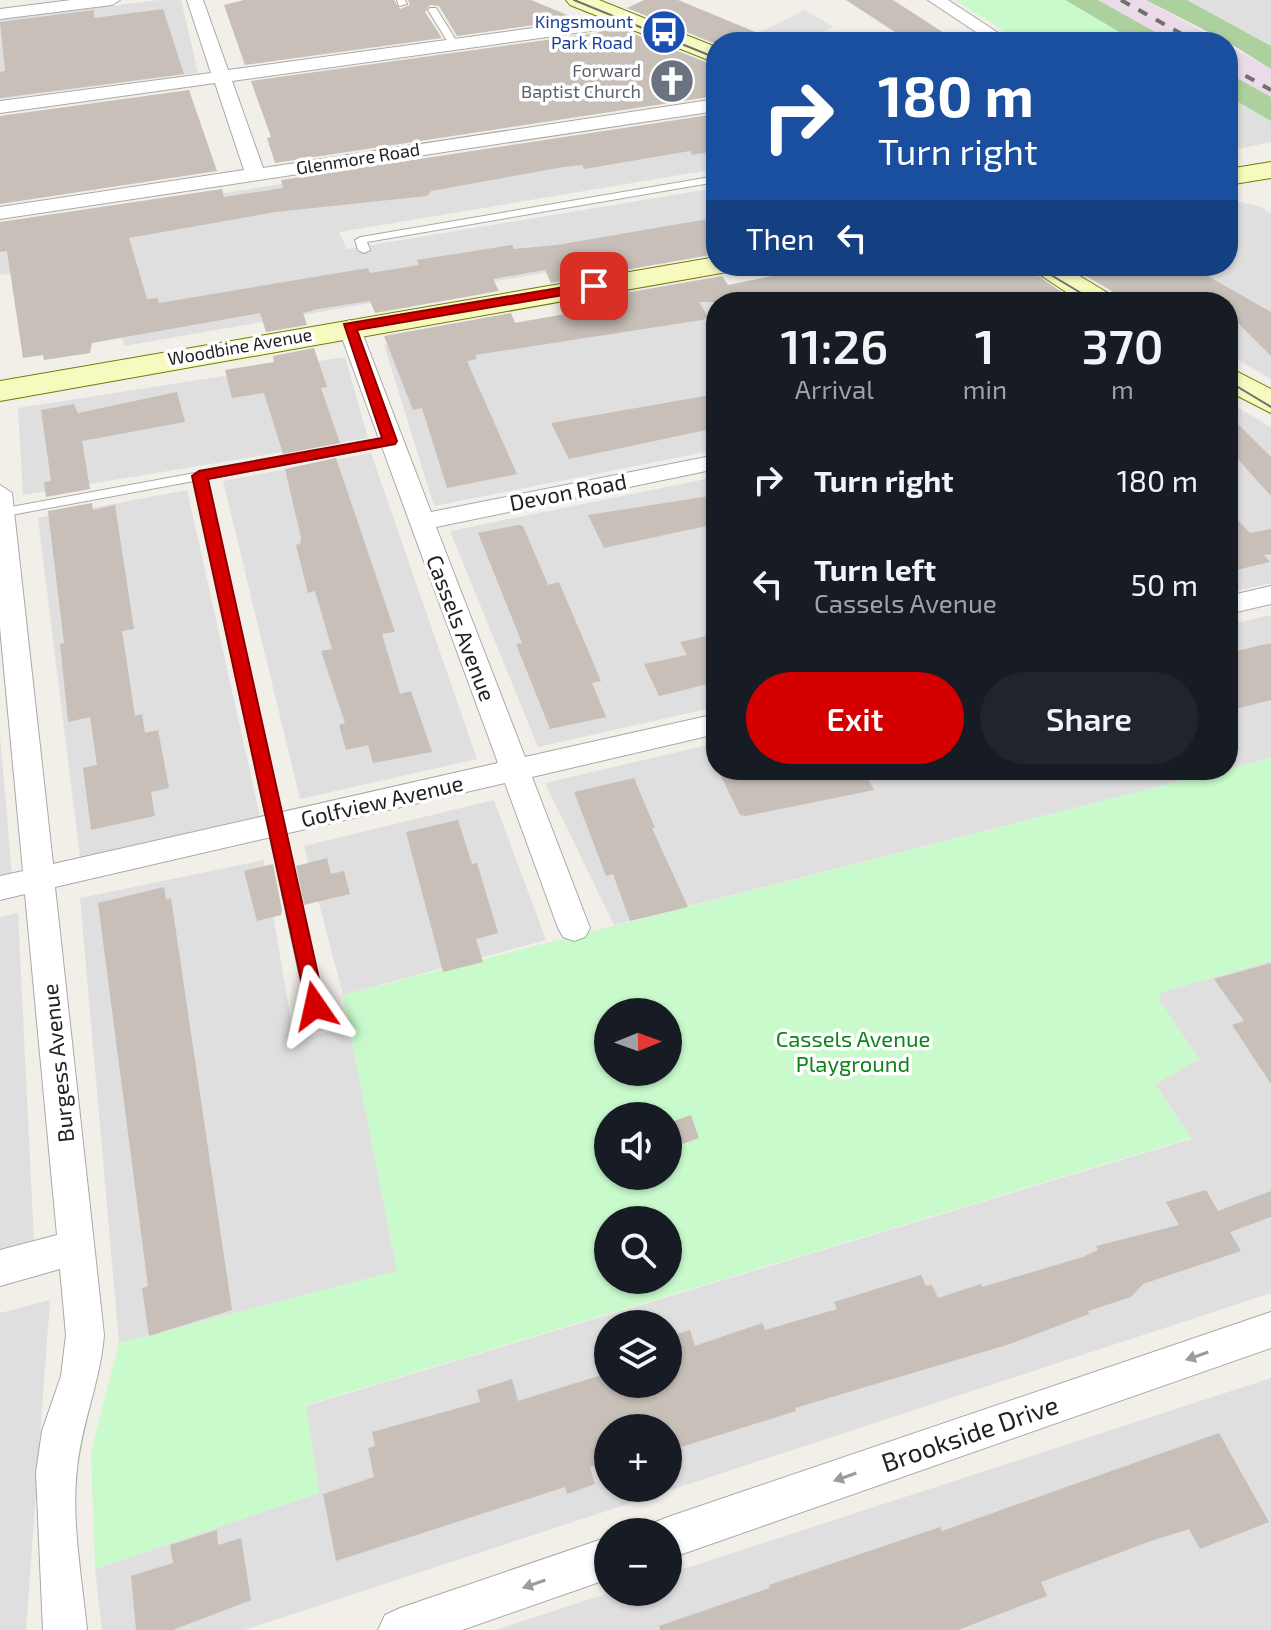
<!DOCTYPE html>
<meta charset="utf-8">
<style>
body{margin:0;font-family:"Exo 2",sans-serif;background:#20242c;color:#f1f3f6;height:100vh;display:flex;flex-direction:column;font-size:30px;white-space:nowrap}
*{box-sizing:border-box;margin:0}
p{font-size:26px;color:#9ea1a6}
.icon{flex:none;width:44px;height:44px;fill:none;stroke:currentColor;stroke-width:2;stroke-linecap:round;stroke-linejoin:round}
.map{position:relative;flex:1;overflow:hidden}
.sheet{position:absolute;left:706px;top:292px;width:532px;height:488px;display:flex;flex-direction:column;background:#171b24;border-radius:32px;box-shadow:0 2px 6px #0004}
.sheet>*{flex:none}
.top-card{position:absolute;left:706px;top:32px;width:532px;height:244px;border-radius:32px;box-shadow:0 2px 6px #0004;background:#1a4fa0;color:#fff;overflow:hidden}
.needle{width:52px;rotate:89deg}
.buttons{position:absolute;left:594px;top:998px;display:grid;gap:16px}
.buttons a{display:grid;place-items:center;width:88px;height:88px;border-radius:50%;background:#171b24;box-shadow:0 2px 6px #0004;font-size:40px}
.pin{position:absolute;display:grid;place-items:center;width:68px;height:68px;color:#fff;margin:-34px;border-radius:16px;box-shadow:0 4px 12px #0006}
.me{position:absolute;width:88px;margin:-44px;rotate:349deg;stroke-linejoin:round;filter:drop-shadow(0 0 6px #0008)}
.turn{display:flex;align-items:center;gap:28px;height:168px;padding:0 40px;font-size:36px}
.turn .icon{width:104px;height:104px;stroke-width:2.5}
.turn b{display:block;font-size:56px;line-height:68px}
.then{display:flex;align-items:center;height:76px;padding:0 40px;background:#0003;gap:16px;font-size:30px}
.eta{display:flex;justify-content:space-evenly;align-items:center;height:136px;text-align:center}
.eta b{font-size:48px;font-weight:600;line-height:56px}
.button{display:flex;gap:16px;margin-top:auto;padding:16px 40px}
.button a{flex:1;height:92px;border-radius:48px;background:#d40000;color:#fff;font-size:32px;font-weight:600;line-height:92px;text-align:center}
.button a+a{background:#20242c;color:#f1f3f6}
ul{padding:0;list-style:none}
li{display:flex;align-items:center;gap:24px;height:104px;padding:0 40px}
li div{flex:1}
li b{display:block;font-size:30px}
li em{font-style:normal}
.map>svg:first-child{display:block}
.residential{fill:#e0dfdf;fill-rule:evenodd}
.industrial{fill:#ebdbe8}
.forest{fill:#add19e}
.park{fill:#c8facc;fill-rule:evenodd}
.parking{fill:#e2e2e2}
.building{fill:#c7bfb8}
.lines{fill:none;stroke-linecap:round;stroke-linejoin:round}
.lane-casing{stroke:#a9a9a9;stroke-width:2}
.street-casing{stroke:#a9a9a9;stroke-width:2}
.secondary-casing{stroke:#707d05;stroke-width:2}
.lane{fill:#fff;fill-rule:evenodd}
.street{fill:#fff;fill-rule:evenodd}
.secondary{fill:#f7fabf;fill-rule:evenodd}
.tram{stroke:#707070;stroke-width:2}
.rail{stroke:#707070;stroke-width:4;stroke-dasharray:10 10;stroke-linecap:butt}
.oneway{fill:#9c9c9c}
.route{fill:#d40000;stroke:#8a0000;stroke-width:2}
.labels{text-anchor:middle;stroke-width:7;stroke-linejoin:round;paint-order:stroke}
.far-transit-label{font-size:18px;fill:#164399;stroke:#fff;text-anchor:end}
.far-worship-label{font-size:18px;fill:#5b616d;stroke:#fff;text-anchor:end}
.far-street-label{font-size:18px;fill:#222;stroke:#fff}
.street-label{font-size:22px;fill:#222;stroke:#fff}
.park-label{font-size:22px;fill:#0c8416;stroke:#fff}
.near-street-label{font-size:26px;fill:#222;stroke:#fff}
</style>
<div class="map">
<svg width="1271" height="1630" viewBox="0 0 1271 1630">
<rect width="100%" height="100%" fill="#f2efe9"/>
<!-- residential -->
<g class="residential">
<polygon points="159,0 181,0 198,73 0,99 0,20"/>
<polygon points="1187,0 1271,0 1271,46"/>
<polygon points="1228,96 1271,121 1271,142 1228,151"/>
<polygon points="716,116 716,169 339,232 347,249 716,188 716,243 124,346 105,258 0,275 0,228"/>
<polygon points="1228,199 1261,207 1271,214 1271,379 1228,354 1228,302 1076,266 1228,266"/>
<polygon points="786,276 716,302 716,450 434,506 384,345"/>
<polygon points="345,357 368,438 23,495 18,408"/>
<polygon points="1228,402 1271,427 1271,583 1228,593"/>
<polygon points="371,453 477,759 300,799 223,481"/>
<polygon points="716,477 716,707 538,747 450,531"/>
<polygon points="187,490 260,816 80,858 38,518"/>
<polygon points="1271,615 1271,758 1228,769 1228,625"/>
<polygon points="0,736 12,874 0,876"/>
<polygon points="716,743 716,770 1224,770 614,925 545,783"/>
<polygon points="494,800 546,940 343,995 304,846"/>
<polygon points="264,860 294,1039 349,1027 397,1271 119,1343 80,898"/>
<polygon points="18,913 34,1242 0,1251 0,917"/>
<path d="M1271,961V1293L244,1630H102L95,1569L319,1493L306,1406L1191,1139L1155,1084L1199,1059L1158,998L1162,992ZM608,1324H668V1384H608ZM608,1428H668V1488H608Z"/>
<polygon points="50,1300 26,1630 0,1630 0,1313"/>
<polygon points="1271,1378 1271,1630 495,1630 612,1592 668,1592 668,1574"/>
</g>
<!-- industrial -->
<g class="industrial">
<polygon points="1098,0 1146,0 1222,42 1173,42"/>
<polygon points="1228,45 1271,69 1271,97 1228,73"/>
</g>
<!-- forest -->
<g class="forest">
<polygon points="1065,0 1098,0 1173,42 1136,42"/>
<polygon points="1146,0 1187,0 1271,46 1271,69 1228,42"/>
<polygon points="1228,73 1271,97 1271,121 1228,96"/>
</g>
<!-- park -->
<g class="park">
<polygon points="955,0 1065,0 1136,42 1022,42"/>
<path d="M1271,758V961L1162,992L1158,998L1199,1059L1155,1084L1191,1138L306,1405L319,1493L95,1569L91,1451L119,1343L397,1271L343,995ZM608,1012H668V1072H608ZM608,1116H668V1176H608ZM608,1220H668V1280H608Z"/>
</g>
<!-- parking -->
<polygon class="parking" points="805,10 834,27 803,42 740,42"/>
<!-- building -->
<g class="building">
<polygon points="244,0 394,0 400,9 410,5 408,0 531,0 577,19 457,36 439,6 430,5 425,12 442,38 245,65 224,5"/>
<polygon points="644,0 678,0 780,42 716,44 627,8"/>
<polygon points="846,0 893,0 958,42 910,42"/>
<polygon points="163,9 184,74 0,98 0,72 5,71 0,22 94,10 94,18"/>
<polygon points="611,25 716,66 716,96 275,163 267,138 271,137 251,81 597,33"/>
<polygon points="189,90 217,171 0,204 0,116"/>
<polygon points="716,114 716,151 692,155 690,151 584,169 582,165 563,167 431,191 427,196 275,212 129,238 147,299 158,298 159,303 368,268 370,273 419,265 417,260 512,245 514,249 557,245 708,219 716,229 716,254 551,283 545,270 493,279 499,291 375,313 370,301 318,309 303,313 307,325 266,332 260,313 92,343 90,353 44,360 43,355 23,358 7,251 0,252 0,222 222,189 224,197 283,188 281,180"/>
<polygon points="821,266 1024,266 1076,302 699,302 708,317 702,320 475,355 477,359 467,361 517,474 447,488 422,408 413,410 384,336 511,313 515,323 566,314 562,304 722,276 728,285"/>
<polygon points="1069,266 1190,266 1271,312 1271,356 1228,313 1228,302 1120,302 1115,293"/>
<polygon points="314,348 327,387 321,388 340,443 283,454 264,393 232,398 225,370 274,362 273,356"/>
<polygon points="177,392 185,422 82,441 90,489 46,497 44,482 51,481 41,410 74,404 78,413"/>
<polygon points="716,394 716,428 569,459 551,423"/>
<polygon points="1228,414 1271,457 1271,496 1228,448"/>
<polygon points="336,458 395,632 382,634 400,694 411,691 432,752 373,763 368,745 346,750 339,725 345,723 321,651 332,649 315,591 308,593 296,545 300,544 301,538 285,469"/>
<polygon points="716,495 716,524 604,548 588,515"/>
<polygon points="92,503 93,510 115,505 134,629 122,631 135,716 142,714 145,733 158,730 169,788 151,792 155,816 91,830 83,768 97,765 90,717 68,722 60,644 64,643 48,511"/>
<polygon points="1228,509 1250,533 1271,529 1271,554 1264,555 1270,562 1228,572"/>
<polygon points="518,525 523,526 548,585 559,582 601,681 592,683 606,717 550,729 516,644 522,643 478,533"/>
<polygon points="716,634 716,682 659,696 644,664 687,655 680,642"/>
<polygon points="1271,643 1271,700 1228,711 1228,653"/>
<polygon points="736,770 863,770 874,790 746,816 740,815 720,774"/>
<polygon points="634,778 655,828 652,828 688,907 630,921 613,874 606,876 574,792"/>
<polygon points="458,820 472,864 477,863 498,933 476,939 483,962 443,972 406,832"/>
<polygon points="327,858 331,874 344,871 350,894 304,905 296,866"/>
<polygon points="273,864 282,910 281,915 257,921 244,871"/>
<polygon points="164,887 166,900 171,898 232,1310 149,1336 142,1288 148,1286 98,903"/>
<polygon points="1271,963 1271,1084 1232,1025 1244,1021 1214,979"/>
<polygon points="691,1115 699,1138 674,1147 668,1123"/>
<polygon points="1206,1190 1218,1211 1271,1191 1271,1217 1230,1232 1241,1251 1143,1284 1131,1297 1088,1311 1089,1314 1010,1344 795,1408 796,1411 678,1448 671,1428 608,1428 608,1461 590,1467 595,1484 567,1494 565,1487 336,1561 323,1494 374,1477 368,1448 375,1446 372,1432 480,1402 477,1390 512,1379 518,1401 608,1373 608,1384 668,1384 668,1337 690,1330 695,1346 762,1323 765,1330 837,1309 834,1302 921,1275 926,1286 932,1285 938,1298 981,1284 982,1287 1083,1257 1098,1250 1096,1246 1179,1225 1166,1202"/>
<polygon points="1219,1433 1269,1522 1200,1549 1189,1529 1151,1541 1041,1582 1047,1596 958,1630 660,1630 659,1626 770,1588 769,1585 940,1527 942,1531"/>
<polygon points="217,1530 218,1545 241,1538 251,1600 173,1630 136,1630 131,1576 173,1563 170,1545"/>
</g>
<g class="lines">
<!-- lane casing -->
<g class="lane-casing">
<g id="lane">
<polygon points="397,0 405,0 407,4 399,6"/>
<polygon points="430,8 436,8 459,45 457,47 451,47 428,10"/>
<polygon points="716,176 716,182 367,242 370,250 364,253 358,250 355,240 361,237"/>
<polygon points="390,437 395,438 395,444 206,479 324,1006 321,1011 315,1013 309,1011 306,1006 194,481 0,517 0,509"/>
</g>
</g>
<!-- street casing -->
<g class="street-casing">
<g id="street">
<polygon points="71,0 120,0 112,5 0,19 0,9"/>
<polygon points="187,0 203,0 228,70 592,20 614,9 623,14 597,30 232,81 263,168 716,99 716,111 0,219 0,207 244,170 215,83 0,113 0,101 211,73"/>
<polygon points="928,0 948,0 1012,42 991,42"/>
<path d="M349,320L360,327L431,512L716,455V469L436,527L525,757L716,714V734L532,777L590,928L585,937L574,941L563,937L558,928L505,783L55,887L104,1335C100,1383 82,1421 77,1469C71,1521 82,1578 87,1630H43L36,1473L42,1431L61,1376L66,1335L60,1269L0,1286V1250L57,1235L25,894L0,900V876L23,871L0,627V485L12,493L53,864L498,763L338,327Z"/>
<polygon points="1271,586 1271,604 1228,614 1228,596"/>
<polygon points="1271,1312 1271,1348 668,1559 668,1532 650,1532 653,1523 668,1517"/>
<polygon points="608,1537 608,1579 462,1630 378,1630 385,1615 400,1608"/>
</g>
</g>
<!-- secondary casing -->
<g class="secondary-casing">
<g id="secondary">
<polygon points="566,0 599,0 716,47 716,63 570,5"/>
<polygon points="1271,162 1271,178 1228,185 1228,169"/>
<polygon points="716,257 716,266 732,266 727,272 0,401 0,381"/>
<polygon points="1027,266 1063,266 1113,296 1117,302 1081,302"/>
<polygon points="1228,367 1271,389 1271,413 1228,391"/>
</g>
</g>
<!-- lane -->
<use href="#lane" class="lane"/>
<!-- street -->
<use href="#street" class="street"/>
<!-- secondary -->
<use href="#secondary" class="secondary"/>
<!-- tram -->
<g class="tram">
<polyline points="574,0 716,58"/>
<polyline points="1036,266 1096,302"/>
<polyline points="1228,381 1271,407"/>
</g>
<!-- rail -->
<g class="rail">
<polyline points="1121,0 1196,42"/>
<polyline points="1228,66 1271,90"/>
</g>
</g>
<!-- one-way arrows -->
<defs><path id="oneway-solid" d="M-6-.8H1V-3.2L6.5 0L1 3.2V.8H-6Z" transform="scale(2)"/></defs>
<g class="oneway">
<use href="#oneway-solid" transform="translate(1197 1356) rotate(161)"/>
<use href="#oneway-solid" transform="translate(845 1477) rotate(161)"/>
<use href="#oneway-solid" transform="translate(534 1584) rotate(161)"/>
</g>
<!-- route -->
<polygon class="route" points="594,282 599,284 599,289 357,330 397,441 395,444 208,479 325,1006 315,1015 308,1012 192,476 199,471 382,438 344,324"/>
<!-- icons -->
<defs>
<g id="bus-disc" transform="scale(2.3)"><circle r="9.5" fill="#1a4fb4" stroke="#fff"/><path d="M-5-6H5V4H4V6H2V4H-2V6H-4V4H-5ZM-3.5-4V0h7V-4ZM-3.5 1.2v1.5H-2V1.2ZM2 1.2v1.5H3.5V1.2Z" fill="#fff"/></g>
<g id="church-disc" transform="scale(2.3)"><circle r="9.5" fill="#6b7280" stroke="#fff"/><path d="M-1.2-6h2.4v3.5h3.3v2.4h-3.3V6h-2.4V-.1h-3.3v-2.4h3.3Z" fill="#fff"/></g>
</defs>
<g fill-rule="evenodd">
<use href="#bus-disc" x="664" y="32"/>
<use href="#church-disc" x="672" y="81"/>
</g>
<g class="labels">
<!-- far-transit labels -->
<g class="far-transit-label">
<text x="633" y="28">Kingsmount<tspan x="633" dy="21">Park Road</tspan></text>
</g>
<!-- far-worship labels -->
<g class="far-worship-label">
<text x="641" y="77">Forward<tspan x="641" dy="21">Baptist Church</tspan></text>
</g>
<!-- far-street labels -->
<g class="far-street-label">
<text transform="translate(358 159) rotate(-9)" y="6">Glenmore Road</text>
<text transform="translate(240 347) rotate(-10)" y="6">Woodbine Avenue</text>
</g>
<!-- street labels -->
<g class="street-label">
<text transform="translate(568 492) rotate(-11)" y="8">Devon Road</text>
<text transform="translate(461 628) rotate(69)" y="8">Cassels Avenue</text>
<text transform="translate(382 801) rotate(-13)" y="8">Golfview Avenue</text>
<text transform="translate(58 1063) rotate(-96)" y="8">Burgess Avenue</text>
</g>
<!-- park labels -->
<g class="park-label">
<text x="853" y="1047">Cassels Avenue<tspan x="853" dy="25">Playground</tspan></text>
</g>
<!-- near-street labels -->
<g class="near-street-label">
<text transform="translate(970 1434) rotate(-19)" y="9">Brookside Drive</text>
</g>
</g>
</svg>
<div class="buttons">
<a><svg class="needle" viewBox="-14 -14 28 28"><path d="M0-13l5 13h-10z" fill="#e53935"/><path d="M0 13l5-13h-10z" fill="#9ea1a6"/></svg></a>
<a><svg class="icon" aria-label="sound" viewBox="0 0 24 24"><path d="M4 9h4l5-4v14l-5-4H4zM17 9q2 3 0 6"/></svg></a>
<a><svg class="icon" aria-label="search" viewBox="0 0 24 24"><circle cx="10" cy="10" r="6"/><path d="M15 15l6 6"/></svg></a>
<a><svg class="icon" aria-label="layers" viewBox="0 0 24 24"><path d="M12 4l9 5-9 5-9-5zM3 14l9 5 9-5"/></svg></a>
<a>+</a>
<a>−</a>
</div>
<div class="pin" style="left:594px;top:286px;background:#d93025"><svg class="icon" aria-label="arrive" viewBox="0 0 24 24"><path d="M6 21V4h12l-3 4 3 4H6"/></svg></div>
<svg class="me" style="left:315px;top:1006px" viewBox="-20 -20 40 40"><path d="M0-17L14 15 0 8-14 15z" fill="#d40000" stroke="#fff" stroke-width="4"/></svg>
<div class="top-card">
<div class="turn"><svg class="icon" aria-label="right" viewBox="0 0 24 24"><path d="M7 20v-9h11M14 6l5 5-5 5"/></svg><div><b>180 m</b>Turn right</div></div>
<div class="then">Then<svg class="icon" aria-label="left" viewBox="0 0 24 24"><path d="M17 20v-9H6M10 6l-5 5 5 5"/></svg></div>
</div>
<section class="sheet">
<div class="eta">
<div><b>11:26</b><p>Arrival</p></div>
<div><b>1</b><p>min</p></div>
<div><b>370</b><p>m</p></div>
</div>
<ul>
<li><svg class="icon" aria-label="right" viewBox="0 0 24 24"><path d="M7 20v-9h11M14 6l5 5-5 5"/></svg><div><b>Turn right</b></div><em>180 m</em></li>
<li><svg class="icon" aria-label="left" viewBox="0 0 24 24"><path d="M17 20v-9H6M10 6l-5 5 5 5"/></svg><div><b>Turn left</b><p>Cassels Avenue</p></div><em>50 m</em></li>
</ul>
<div class="button"><a>Exit</a><a>Share</a></div>
</section>
</div>
